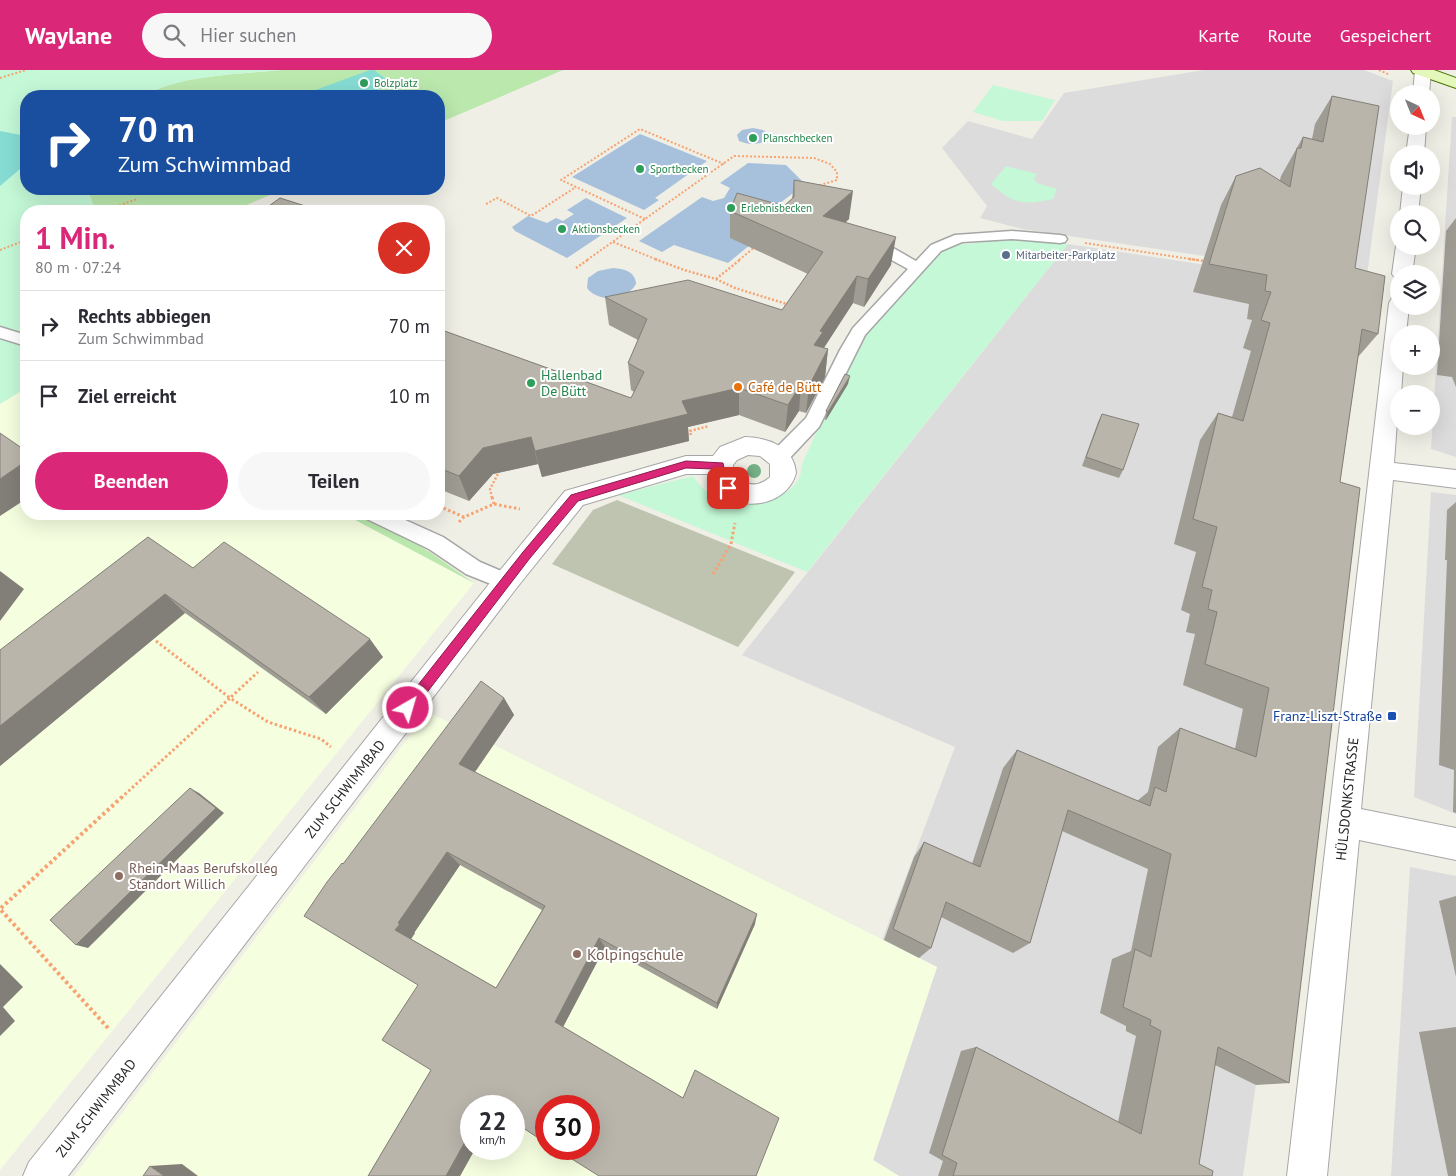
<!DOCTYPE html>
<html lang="de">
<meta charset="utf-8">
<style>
body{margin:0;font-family:"PT Sans",sans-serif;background:#f7f7f7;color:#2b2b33;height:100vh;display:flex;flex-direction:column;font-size:19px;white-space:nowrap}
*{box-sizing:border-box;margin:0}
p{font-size:16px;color:#7c7c81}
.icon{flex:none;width:28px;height:28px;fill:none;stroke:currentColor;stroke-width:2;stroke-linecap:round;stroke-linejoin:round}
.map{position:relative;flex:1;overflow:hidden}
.side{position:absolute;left:20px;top:135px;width:425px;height:315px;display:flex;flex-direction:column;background:#fff;border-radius:20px;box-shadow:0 5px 20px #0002}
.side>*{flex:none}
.hud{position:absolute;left:20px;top:20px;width:425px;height:105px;border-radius:20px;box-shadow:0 5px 20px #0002;background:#1a4fa0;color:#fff;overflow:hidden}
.needle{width:32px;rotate:137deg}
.buttons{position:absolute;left:1390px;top:15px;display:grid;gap:10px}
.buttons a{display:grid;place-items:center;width:50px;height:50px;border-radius:50%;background:#fff;box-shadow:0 5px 20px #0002;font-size:25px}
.speed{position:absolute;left:460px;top:1025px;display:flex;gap:10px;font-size:25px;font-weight:700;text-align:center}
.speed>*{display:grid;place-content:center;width:65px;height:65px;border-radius:50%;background:#fff;box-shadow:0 5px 20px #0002;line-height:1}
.speed small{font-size:12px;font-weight:400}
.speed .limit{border:8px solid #d22;background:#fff;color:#111}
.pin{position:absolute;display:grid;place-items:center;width:42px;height:42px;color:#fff;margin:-21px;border-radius:10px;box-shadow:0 2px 8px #0006}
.me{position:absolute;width:55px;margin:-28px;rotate:38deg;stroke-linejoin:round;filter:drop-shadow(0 0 4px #0008)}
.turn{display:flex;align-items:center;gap:18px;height:105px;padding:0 15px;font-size:22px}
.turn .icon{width:65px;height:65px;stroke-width:2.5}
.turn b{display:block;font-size:35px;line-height:42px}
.round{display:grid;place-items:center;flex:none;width:52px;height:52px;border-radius:26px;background:#f7f7f7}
.headline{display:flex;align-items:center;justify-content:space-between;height:85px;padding:0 15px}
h1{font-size:30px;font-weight:700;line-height:38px;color:#db2777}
.button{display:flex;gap:10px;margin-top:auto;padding:10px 15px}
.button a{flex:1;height:58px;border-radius:30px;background:#db2777;color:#fff;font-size:20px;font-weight:700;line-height:58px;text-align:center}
.button a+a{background:#f7f7f7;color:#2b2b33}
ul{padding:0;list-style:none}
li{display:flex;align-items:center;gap:15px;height:70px;padding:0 15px;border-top:1px solid #e1e1e2}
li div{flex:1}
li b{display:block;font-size:19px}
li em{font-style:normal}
header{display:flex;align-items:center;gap:30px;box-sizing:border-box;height:70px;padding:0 25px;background:#db2777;color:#fff}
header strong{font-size:24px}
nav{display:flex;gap:28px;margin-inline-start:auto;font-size:18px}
.search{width:350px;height:45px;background:#f7f7f7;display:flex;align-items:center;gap:12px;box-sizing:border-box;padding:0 18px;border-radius:28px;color:#7c7c81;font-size:19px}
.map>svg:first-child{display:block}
.residential{fill:#dddcdc}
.education{fill:#f6fee0;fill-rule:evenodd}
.construction{fill:#bfc4b1}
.grass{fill:#bae8ad}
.park{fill:#c4f8d7}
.pitch{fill:#86dcd3}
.water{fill:#a7c1dc}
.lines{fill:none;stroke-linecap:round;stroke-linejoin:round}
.stream{fill:#a7c1dc;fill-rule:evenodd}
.lane-casing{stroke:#a6a6a6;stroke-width:3}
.street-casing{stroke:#a6a6a6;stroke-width:2}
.secondary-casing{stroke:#4a7408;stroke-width:2}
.path-far3{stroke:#f6a371;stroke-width:2;stroke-dasharray:2 2;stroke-linecap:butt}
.path-far2{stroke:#f6a371;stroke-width:2.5;stroke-dasharray:2 2;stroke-linecap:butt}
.path-far1{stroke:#f6a371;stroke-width:3;stroke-dasharray:2.5 2.5;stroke-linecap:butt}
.path{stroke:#f6a371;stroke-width:4;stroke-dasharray:3 3;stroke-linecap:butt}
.lane{fill:#fff;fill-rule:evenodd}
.street{fill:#fff;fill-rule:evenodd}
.secondary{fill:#e4f8bb;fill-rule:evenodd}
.tree{fill:#74af85}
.wall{fill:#9f9c93;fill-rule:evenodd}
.shaded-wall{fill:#827f78}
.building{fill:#b9b5ab;stroke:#827f78;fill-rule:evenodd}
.route{fill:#db2777;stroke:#8e194d}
.leisure-dot{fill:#2e9e5b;stroke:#fff;stroke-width:2}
.service-dot{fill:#5c6f8a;stroke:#fff;stroke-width:2}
.food-dot{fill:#e8710a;stroke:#fff;stroke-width:2}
.transit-dot{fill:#1a4fb4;stroke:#fff;stroke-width:2}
.education-dot{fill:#8d6e63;stroke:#fff;stroke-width:2}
.labels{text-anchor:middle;stroke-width:4;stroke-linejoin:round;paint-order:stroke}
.far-leisure-label{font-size:11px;fill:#27864d;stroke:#fff;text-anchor:start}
.far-service-label{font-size:11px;fill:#4e5e75;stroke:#fff;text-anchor:start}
.leisure-label{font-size:14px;fill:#27864d;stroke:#fff;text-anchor:start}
.food-label{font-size:14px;fill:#c56008;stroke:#fff;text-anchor:start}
.transit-label{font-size:14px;fill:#164399;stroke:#fff;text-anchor:end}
.street-label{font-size:14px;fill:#1f1f1f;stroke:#fff}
.education-label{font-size:14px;fill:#785e54;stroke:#fff;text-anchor:start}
.near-education-label{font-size:16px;fill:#785e54;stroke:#fff;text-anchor:start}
</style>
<header>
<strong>Waylane</strong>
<div class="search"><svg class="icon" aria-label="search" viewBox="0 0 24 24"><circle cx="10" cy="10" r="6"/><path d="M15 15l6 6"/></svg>Hier suchen</div>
<nav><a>Karte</a><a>Route</a><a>Gespeichert</a></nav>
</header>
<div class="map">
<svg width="1456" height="1106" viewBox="0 0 1456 1106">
<rect width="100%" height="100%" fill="#f0efe6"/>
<!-- residential -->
<g class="residential">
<polygon points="1204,0 1364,0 1393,11 1365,221 1279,197 1022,159 980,148 987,136 942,78 968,51 1032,69 1064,23"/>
<polygon points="1452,47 1456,47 1456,387 1431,379"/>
<polygon points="1068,174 1279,206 1318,572 1243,1106 899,1106 873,1090 937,897 882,870 955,677 742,585"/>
<polygon points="1431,422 1456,425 1456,744 1414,727"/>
<polygon points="1410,797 1456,806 1456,1106 1391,1106"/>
</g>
<!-- education -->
<g class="education">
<polygon points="26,318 26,444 344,444 474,513 0,1100 0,334"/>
<path d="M428,642L937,897L873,1090L899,1106H74ZM471,1036H514V1079H471ZM546,1036H589V1079H546Z"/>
</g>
<!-- construction -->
<polygon class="construction" points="617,430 795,502 738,577 552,494 593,440"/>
<!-- grass -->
<g class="grass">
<path d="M281,0H563L439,53V26H146C173,5 245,4 281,0Z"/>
<polygon points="87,119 285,119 232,141 96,141"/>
<path d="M344,444C382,444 442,491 474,513Z"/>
</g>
<!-- park -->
<g class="park">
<path d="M0,0H281C245,4 173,5 146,26H26V119H87L96,141H26V318L0,334Z"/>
<polygon points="993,15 1055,30 1042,51 1003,51 973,42"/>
<path d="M1006,96L1037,104L1034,109L1037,113L1057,119L1053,129C1023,135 1015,135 991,114Z"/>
<path d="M1020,168L1068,174L807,502L618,425L693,406C697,411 701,417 706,421C728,441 782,436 798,410C801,406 801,399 802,394L858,270L947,176Z"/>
</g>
<!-- pitch -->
<g class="pitch">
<polygon points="370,0 374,0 393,14 362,26 299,26"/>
<polygon points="0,61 26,66 26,94 0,116"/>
</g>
<!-- water -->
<g class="water">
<path d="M753,58L763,60L769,65L767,71C756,75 749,75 739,71L737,65L742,60Z"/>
<polygon points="640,64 707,91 655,128 659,130 644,140 572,107"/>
<polygon points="748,93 786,95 805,114 767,143 756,170 728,193 674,175 662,182 639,171 702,127 713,131 724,128 730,118 720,113"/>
<polygon points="586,128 627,148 567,188 515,161 512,157 528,146 547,153 556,148 563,151 574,144 567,140"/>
<path d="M613,198C624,199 635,201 636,214C627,231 598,233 587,218L588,208L598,201Z"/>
</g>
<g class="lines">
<!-- stream -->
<path class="stream" d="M766,63L798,66L802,68C792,74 777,70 766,67Z"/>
<!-- lane casing -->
<g class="lane-casing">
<g id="lane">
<path d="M1012,161L1060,165L1065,166L1067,169L1065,172L1060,173L1012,169L962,172L941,181L865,265L819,357L786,392L779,394L772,392L770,387L772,382L806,348L840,280L853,258L908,199L877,182L861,177L859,174L861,171C878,166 901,183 916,191L931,175L955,165Z"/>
<polygon points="0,257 26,265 26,276 0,268"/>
<polygon points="364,444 392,444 443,467 480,492 513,506 516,512 513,518 506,520 466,504 429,479 367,449"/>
</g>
</g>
<!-- street casing -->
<g class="street-casing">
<g id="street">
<polygon points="1415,0 1431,0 1429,24 1413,24"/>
<polygon points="1410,56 1426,56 1424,84 1406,84"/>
<polygon points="1403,116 1421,116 1418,144 1400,144"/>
<polygon points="1399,172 1399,176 1416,176 1412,204 1399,204 1399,209 1395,208 1392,204 1396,176"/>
<polygon points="1399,227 1399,236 1409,236 1406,264 1399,264 1399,296 1403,296 1401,324 1399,324 1394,393 1456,400 1456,418 1393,410 1361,739 1456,758 1456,790 1359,770 1327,1106 1287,1106 1389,233 1392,228"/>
<path d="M745,367C768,368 794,376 796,403C788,433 749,442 724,426C716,421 712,412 708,404H686L583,435L515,520L68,1106H23L29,1092L497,504L565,421L686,386H713L720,377ZM748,385L760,386L770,394V407C758,418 746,416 734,406L733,395L737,390Z"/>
</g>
</g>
<!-- secondary casing -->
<g class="secondary-casing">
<polygon id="secondary" points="1411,0 1434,0 1456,8 1456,18 1413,3"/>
</g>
<!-- path-far3 -->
<g class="path-far3">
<polyline points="1379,0 1390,5"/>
<polyline points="0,8 26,0"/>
<polyline points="486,134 497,128 531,146 576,117"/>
<polyline points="104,141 137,129"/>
<polyline points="645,149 561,110 640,59 724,94"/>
<polyline points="613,172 658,190"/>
<polyline points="1085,173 1197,190"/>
<polyline points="0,180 26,170"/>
<polyline points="587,190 734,86 814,88 830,94 837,102 837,110 817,116"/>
<polyline points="739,190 756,176"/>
</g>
<!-- path-far2 -->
<g class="path-far2">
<polyline points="655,189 684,200 716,209 735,218 790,235"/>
<polyline points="1189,189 1205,191"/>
<polyline points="576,198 589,189"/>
<polyline points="716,209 741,189"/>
<polyline points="691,365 690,361 709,356"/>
<polyline points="492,428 490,419 499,402"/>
</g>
<!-- path-far1 -->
<g class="path-far1">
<polyline points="492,427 494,434"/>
<polyline points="439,436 464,447"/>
<polyline points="459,452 464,447 494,434 520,439"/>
<polyline points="713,504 731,474 735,453"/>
<polyline points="156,571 230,628 258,602"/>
<polyline points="121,728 230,628 268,652 321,669 331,677"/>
</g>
<!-- path -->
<polyline class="path" points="108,958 0,839 122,727"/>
<!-- lane -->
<use href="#lane" class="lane"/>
<!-- street -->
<use href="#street" class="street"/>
<!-- secondary -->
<use href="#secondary" class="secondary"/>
</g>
<!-- trees -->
<circle class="tree" cx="754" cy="401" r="7"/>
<!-- wall -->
<g class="wall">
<polygon points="1332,26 1355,198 1378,264 1358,287 1340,412 1289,1013 1256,1015 1215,995 1199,1094 1212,1106 938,1106 943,1091 929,1083 961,981 976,977 1118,1052 1136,966 1126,961 1126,956 1100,943 1112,889 1131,881 1148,799 1062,761 1030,873 1013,883 941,847 931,878 919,888 884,870 914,787 924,772 972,794 1003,698 1017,680 1137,731 1148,722 1158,677 1180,658 1235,679 1243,639 1183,615 1195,564 1186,562 1190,544 1181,540 1196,482 1174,474 1200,370 1218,343 1232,347 1251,281 1243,278 1252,250 1247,249 1249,234 1193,222 1221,135 1236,106 1280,110 1281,106 1303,67 1312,69 1315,54"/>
<polygon points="794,110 849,149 845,153 891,195 864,237 853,233 824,278 828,279 825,307 806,343 799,341 785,362 739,345 688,357 689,371 542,407 538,394 493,404 469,431 439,419 439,259 631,328 634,322 631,320 628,293 638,270 609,255 605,227 782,240 808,204 730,168 730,141 784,136 792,129"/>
<polygon points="1456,148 1456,317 1452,307 1437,305 1446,161"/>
<polygon points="848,314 826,350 825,350 826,341"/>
<polygon points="1102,344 1123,400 1119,408 1082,396 1098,352"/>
<polygon points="1456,432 1456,743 1453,742 1454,700 1439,695 1447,490 1445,490 1447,440"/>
<polygon points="193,498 383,587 326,644 185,543 0,696 0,580"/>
<path d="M504,628L514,645L475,702L755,854L717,939L605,877L563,957L683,1028L779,1048L514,1036H471V1079H475L460,1106H368L431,1000L418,915L343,794ZM460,795L542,840L496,918L411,869L415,863H414Z"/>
<polygon points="1456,826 1456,907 1439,831"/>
<polygon points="1456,957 1456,1106 1448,1106 1419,962"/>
</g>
<!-- shaded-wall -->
<g class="shaded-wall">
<polygon points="853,121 849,149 820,174 823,146"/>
<polygon points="896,167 891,195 864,237 868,209"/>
<polygon points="857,206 853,233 821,282 814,275 820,261"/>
<polygon points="828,279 825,307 806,343 809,316"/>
<polygon points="850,306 848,314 826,350 828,342"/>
<polygon points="801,314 799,341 785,362 788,335"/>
<polygon points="739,318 739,345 688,357 689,371 542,407 535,381 682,331"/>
<polygon points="531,367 538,394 493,404 469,431 459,406 483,378"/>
<polygon points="26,391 26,429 0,446 0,409"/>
<polygon points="0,501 24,519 0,551"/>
<polygon points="165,524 185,543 0,696 0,656"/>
<polygon points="370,569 383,587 326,644 309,627"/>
<polygon points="504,628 514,645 470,709 459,694"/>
<polygon points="190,718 199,723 224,743 88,878 76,875"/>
<polygon points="447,782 460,795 414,863 398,853"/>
<polygon points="757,844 755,854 717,939 717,933"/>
<polygon points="400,854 415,863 411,869 395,860"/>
<polygon points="599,868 605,877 563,957 555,952"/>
<polygon points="0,894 23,917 3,937 15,951 0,966"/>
<polygon points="471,1061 471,1079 475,1079 460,1106 446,1106"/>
<polygon points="182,1094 198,1106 164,1106 150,1096"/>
</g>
<!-- building -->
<g class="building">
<polygon points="1332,26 1379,36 1355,198 1385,206 1378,264 1362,259 1340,412 1360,418 1289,1013 1218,977 1199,1094 1213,1101 1212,1106 953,1106 957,1093 942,1085 976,977 1141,1064 1161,961 1150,955 1151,950 1123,937 1135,879 1151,887 1171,784 1068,740 1030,873 946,832 931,878 893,859 924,772 980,797 1017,680 1150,736 1155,717 1166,722 1180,658 1256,687 1269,618 1205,594 1217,542 1208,539 1212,520 1202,517 1217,457 1193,449 1218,343 1243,351 1270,253 1261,250 1271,222 1265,221 1267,205 1209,194 1236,106 1260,98 1290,117 1297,78 1301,78 1303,67 1323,72"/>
<polygon points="794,110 853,121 823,146 896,167 868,209 857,206 820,261 823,262 814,275 828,279 809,316 801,314 788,335 739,318 682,331 688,344 535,381 531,367 483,378 459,406 439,398 439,259 631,328 644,302 628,293 647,249 605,227 688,210 782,240 823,182 730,141 737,123 784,136 794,127"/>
<polygon points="280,128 321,141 262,141"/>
<polygon points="845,304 850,306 828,342 826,341"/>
<polygon points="1102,344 1139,354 1123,400 1086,387"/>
<polygon points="0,363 26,381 26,391 0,409"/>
<polygon points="148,467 193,498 224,472 370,569 309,627 165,524 0,656 0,580"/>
<path d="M481,611L504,628L459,694L757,844L717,933L599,868L555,952L683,1028L695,1000L779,1048L756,1106H599L556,1079H589V1036H546V1073L514,1052V1036H489L486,1035L485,1036H471V1061L446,1106H368L431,1000L382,970L418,915L304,846L327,812L342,793L343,794ZM447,782L545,836L496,918L395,860L400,854L398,853Z"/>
<polygon points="190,718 216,738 76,875 50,850"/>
<polygon points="150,1096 164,1106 143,1106"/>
</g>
<!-- route -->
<polygon class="route" points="686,391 723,393 726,409 734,418 732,420 725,420 717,411 714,399 686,398 578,431 530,488 412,642 408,644 403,642 402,638 403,634 523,482 571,425"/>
<!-- markers -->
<g class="leisure-dot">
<circle cx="364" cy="13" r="5"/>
<circle cx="753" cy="68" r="5"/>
<circle cx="640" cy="99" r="5"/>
<circle cx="731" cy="138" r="5"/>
<circle cx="562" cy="159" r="5"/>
<circle cx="531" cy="313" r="5"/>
</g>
<circle class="service-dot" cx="1006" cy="185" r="5"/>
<circle class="food-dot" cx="738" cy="317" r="5"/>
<rect class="transit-dot" x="1387" y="641" width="10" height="10" rx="2.5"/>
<g class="education-dot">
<circle cx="119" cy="806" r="5"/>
<circle cx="577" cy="884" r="5"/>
</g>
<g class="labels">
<!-- far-leisure labels -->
<g class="far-leisure-label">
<text x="374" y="17">Bolzplatz</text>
<text x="763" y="72">Planschbecken</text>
<text x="650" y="103">Sportbecken</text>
<text x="741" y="142">Erlebnisbecken</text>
<text x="572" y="163">Aktionsbecken</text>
</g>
<!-- far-service labels -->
<g class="far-service-label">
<text x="1016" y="189">Mitarbeiter-Parkplatz</text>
</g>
<!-- leisure labels -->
<g class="leisure-label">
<text x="541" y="310">Hallenbad<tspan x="541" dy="16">De Bütt</tspan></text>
</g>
<!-- food labels -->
<g class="food-label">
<text x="748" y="322">Café de Bütt</text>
</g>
<!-- transit labels -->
<g class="transit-label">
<text x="1382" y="651">Franz-Liszt-Straße</text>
</g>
<!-- street labels -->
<g class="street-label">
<text transform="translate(345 719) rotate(-52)" y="5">ZUM SCHWIMMBAD</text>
<text transform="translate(1347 729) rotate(-84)" y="5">HÜLSDONKSTRASSE</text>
<text transform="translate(96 1038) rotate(-52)" y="5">ZUM SCHWIMMBAD</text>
</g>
<!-- education labels -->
<g class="education-label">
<text x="129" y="803">Rhein-Maas Berufskolleg<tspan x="129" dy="16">Standort Willich</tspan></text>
</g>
<!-- near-education labels -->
<g class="near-education-label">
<text x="587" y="890">Kolpingschule</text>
</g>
</g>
</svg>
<div class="buttons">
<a><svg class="needle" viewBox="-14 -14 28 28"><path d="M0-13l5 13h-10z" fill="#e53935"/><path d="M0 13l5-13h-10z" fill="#7c7c81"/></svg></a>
<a><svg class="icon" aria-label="sound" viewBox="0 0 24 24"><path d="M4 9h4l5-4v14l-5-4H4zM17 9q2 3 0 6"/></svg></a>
<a><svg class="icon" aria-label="search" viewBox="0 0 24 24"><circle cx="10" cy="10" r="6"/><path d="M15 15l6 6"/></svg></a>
<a><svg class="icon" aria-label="layers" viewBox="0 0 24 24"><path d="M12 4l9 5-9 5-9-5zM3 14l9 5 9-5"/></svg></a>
<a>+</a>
<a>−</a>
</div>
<div class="speed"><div>22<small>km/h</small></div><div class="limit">30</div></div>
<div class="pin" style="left:728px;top:418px;background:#d93025"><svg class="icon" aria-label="arrive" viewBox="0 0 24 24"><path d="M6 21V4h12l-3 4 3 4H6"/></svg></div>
<svg class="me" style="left:408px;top:638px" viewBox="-20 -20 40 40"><circle r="17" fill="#db2777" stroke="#fff" stroke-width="3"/><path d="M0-11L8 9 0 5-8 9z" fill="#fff"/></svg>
<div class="hud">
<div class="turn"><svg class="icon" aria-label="right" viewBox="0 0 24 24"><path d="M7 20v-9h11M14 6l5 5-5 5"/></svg><div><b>70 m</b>Zum Schwimmbad</div></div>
</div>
<section class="side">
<div class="headline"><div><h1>1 Min.</h1><p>80 m · 07:24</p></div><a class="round" style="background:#d93025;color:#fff"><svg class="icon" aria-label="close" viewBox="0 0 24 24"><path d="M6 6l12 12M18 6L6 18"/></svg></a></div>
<ul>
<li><svg class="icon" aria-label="right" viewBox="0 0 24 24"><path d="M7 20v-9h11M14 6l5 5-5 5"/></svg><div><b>Rechts abbiegen</b><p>Zum Schwimmbad</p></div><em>70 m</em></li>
<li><svg class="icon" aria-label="arrive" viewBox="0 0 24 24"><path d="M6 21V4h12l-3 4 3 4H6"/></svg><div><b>Ziel erreicht</b></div><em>10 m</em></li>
</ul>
<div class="button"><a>Beenden</a><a>Teilen</a></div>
</section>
</div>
